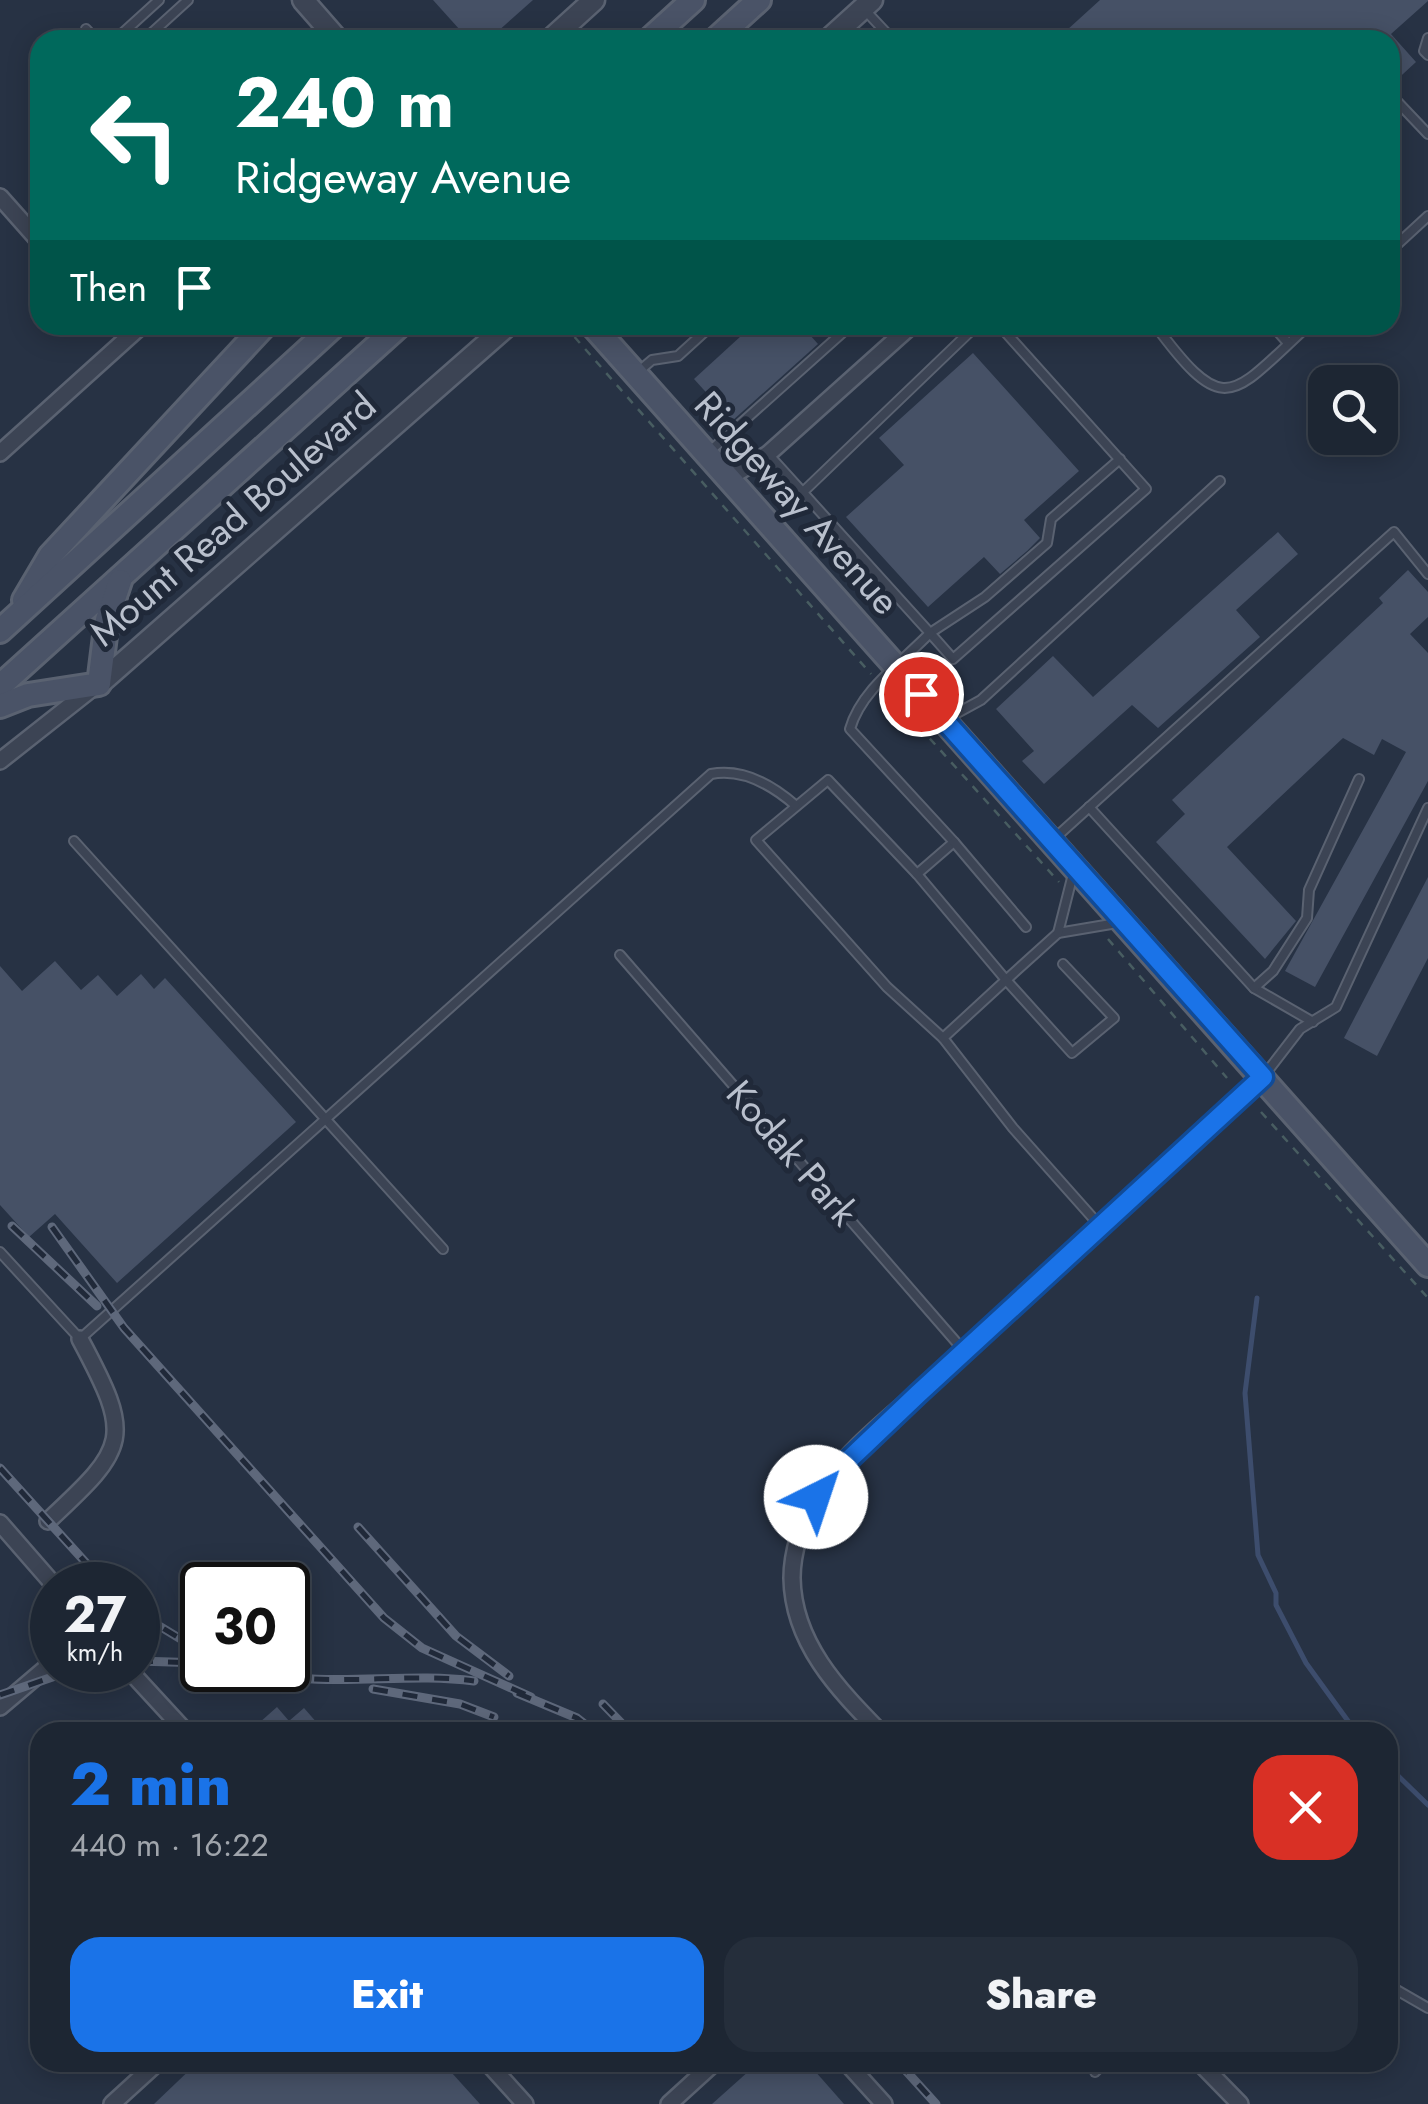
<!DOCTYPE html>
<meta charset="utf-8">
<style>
body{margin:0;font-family:Jost,sans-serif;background:#252e3b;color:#f1f3f6;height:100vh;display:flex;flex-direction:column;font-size:38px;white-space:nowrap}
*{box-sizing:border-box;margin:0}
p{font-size:32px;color:#a0a5ac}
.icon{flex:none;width:55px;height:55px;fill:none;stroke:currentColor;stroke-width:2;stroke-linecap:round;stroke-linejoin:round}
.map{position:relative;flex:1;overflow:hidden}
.sheet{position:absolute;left:30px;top:1722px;width:1368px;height:350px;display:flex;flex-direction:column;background:#1d2633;border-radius:30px;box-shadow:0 5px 25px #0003,0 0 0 2px #3b434e}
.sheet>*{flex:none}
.guide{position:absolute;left:30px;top:30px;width:1370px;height:305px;border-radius:30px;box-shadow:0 5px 25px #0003,0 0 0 2px #3b434e;background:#00695c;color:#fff;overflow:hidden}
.buttons{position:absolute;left:1308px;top:365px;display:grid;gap:20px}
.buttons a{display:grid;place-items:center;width:90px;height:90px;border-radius:20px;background:#1d2633;box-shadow:0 5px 25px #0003,0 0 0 2px #3b434e;font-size:50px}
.speed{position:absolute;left:30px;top:1562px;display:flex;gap:20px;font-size:50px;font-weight:700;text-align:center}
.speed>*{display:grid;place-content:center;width:130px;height:130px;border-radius:50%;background:#1d2633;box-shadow:0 5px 25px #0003,0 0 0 2px #3b434e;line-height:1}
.speed small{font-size:25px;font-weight:400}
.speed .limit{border:5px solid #111;border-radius:15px;background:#fff;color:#111}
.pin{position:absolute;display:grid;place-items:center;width:85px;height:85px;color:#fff;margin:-42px;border:5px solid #fff;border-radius:50%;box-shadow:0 2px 10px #0007}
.me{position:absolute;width:110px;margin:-55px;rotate:41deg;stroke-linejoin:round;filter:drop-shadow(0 0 8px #0008)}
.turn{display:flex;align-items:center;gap:35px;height:210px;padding:0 40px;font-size:45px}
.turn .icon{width:130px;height:130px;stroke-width:2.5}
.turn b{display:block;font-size:70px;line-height:85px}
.then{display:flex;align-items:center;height:95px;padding:0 40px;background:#0003;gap:20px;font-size:38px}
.round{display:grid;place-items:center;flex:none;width:105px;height:105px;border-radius:30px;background:#252e3b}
.overview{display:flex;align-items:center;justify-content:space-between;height:170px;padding:0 40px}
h1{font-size:60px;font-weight:800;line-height:75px;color:#1a73e8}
.button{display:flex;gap:20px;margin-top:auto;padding:20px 40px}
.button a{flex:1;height:115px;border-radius:30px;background:#1a73e8;color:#fff;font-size:40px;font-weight:800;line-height:115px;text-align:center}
.button a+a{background:#252e3b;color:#f1f3f6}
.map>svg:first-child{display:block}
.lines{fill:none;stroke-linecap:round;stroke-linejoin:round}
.stream{stroke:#3d4d6d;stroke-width:5}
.building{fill:#465166}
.service-casing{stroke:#5a6271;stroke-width:12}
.minor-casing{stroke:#5a6271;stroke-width:20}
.tertiary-casing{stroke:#5a6271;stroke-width:25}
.secondary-casing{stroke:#5a6271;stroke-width:28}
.path{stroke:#485d61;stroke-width:2.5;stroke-dasharray:8 8;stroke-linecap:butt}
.service{stroke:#3c4454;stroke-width:8}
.minor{stroke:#3c4454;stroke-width:15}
.tertiary{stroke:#3c4454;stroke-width:20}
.secondary{stroke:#4a5367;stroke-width:22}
.rail-casing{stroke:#5e687b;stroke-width:9}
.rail{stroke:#202939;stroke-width:5;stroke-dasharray:15;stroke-linecap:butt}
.route-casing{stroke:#114b97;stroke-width:25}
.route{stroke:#1a73e8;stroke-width:18}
.labels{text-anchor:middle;stroke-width:10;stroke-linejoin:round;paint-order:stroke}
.street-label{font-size:38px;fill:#b9c0cd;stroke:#202939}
</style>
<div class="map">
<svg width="1428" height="2104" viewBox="0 0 1428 2104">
<rect width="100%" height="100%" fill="#273244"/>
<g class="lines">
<!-- stream -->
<g class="stream">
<polyline points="1257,1298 1245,1393 1258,1555 1276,1593 1276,1605 1306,1663 1356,1732"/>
<polyline points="1388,1766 1428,1805"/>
</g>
</g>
<!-- building -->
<g class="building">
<polygon points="433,0 533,0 488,40 469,40"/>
<polygon points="1100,0 1428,0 1428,1 1391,34 1416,62 1390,86 1390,35 1385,40 1056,40"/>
<polygon points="753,325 801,325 818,344 732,421 694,379"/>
<polygon points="973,353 1079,471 1024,520 1040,538 1027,551 1000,574 984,557 928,607 846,517 904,465 879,438"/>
<polygon points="1278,532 1298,554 1236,610 1260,637 1158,728 1132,705 1044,784 1022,761 1034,751 996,709 1053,656 1093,697"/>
<polygon points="1408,570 1428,592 1428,617 1410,634 1428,653 1428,781 1315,987 1285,971 1406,752 1382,739 1374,755 1343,738 1227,847 1296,921 1265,959 1156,842 1185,814 1172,800 1383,603 1379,598"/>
<polygon points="1428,877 1428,958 1377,1056 1344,1038"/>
<polygon points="55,961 81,990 98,975 117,996 141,974 154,989 165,978 296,1122 117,1283 55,1214 29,1237 0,1205 0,966 22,991"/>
<polygon points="277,1707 289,1721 304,1708 325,1732 267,1732 259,1723"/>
<polygon points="198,2062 442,2062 480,2104 154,2104"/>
<polygon points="759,2062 807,2062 844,2104 712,2104"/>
</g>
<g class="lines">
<!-- service casing -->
<g class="service-casing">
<g id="service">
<polyline points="863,8 893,40"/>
<polyline points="86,29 96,40"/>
<polyline points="1428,38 1424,51 1428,55"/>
<polyline points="115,40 159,0"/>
<polyline points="144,40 188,0"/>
<polyline points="1390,94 1428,134"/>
<polyline points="1390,251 1428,216"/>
<polyline points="999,325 1146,489 953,659 930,633 985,597 1047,543 1051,519 1120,459"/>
<path d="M1155,325C1226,421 1231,396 1309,325"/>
<polyline points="1272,325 1288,343"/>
<polyline points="639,371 652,360 678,356 712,325"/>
<polyline points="710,451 851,325"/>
<path d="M768,454L930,633C902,662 861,690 850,729L954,842L917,874L1006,980L1058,933L1117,923"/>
<polyline points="803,492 977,325"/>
<polyline points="948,718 981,700 1220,481"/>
<polyline points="1089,807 1254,988 1313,1022"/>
<polyline points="1055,838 1394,532 1428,574"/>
<polyline points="74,841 443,1249"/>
<polyline points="954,842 1026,927"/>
<polyline points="917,874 828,780 756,840 887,987 943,1038"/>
<polyline points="1058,933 1073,874"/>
<polyline points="620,955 964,1351"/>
<polyline points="1063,964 1114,1018 1072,1053 1006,980 943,1038 1013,1128 1100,1226"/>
<polyline points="1254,988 1273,971 1307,918 1309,890 1359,779"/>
<polyline points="1263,1077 1300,1029 1336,1007 1428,808"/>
<path d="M0,1252L80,1339L711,774C743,768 772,785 795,805"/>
<polyline points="1388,1985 1428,2008"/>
<polyline points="1095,2072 1105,2062"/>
</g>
</g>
<!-- minor casing -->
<g class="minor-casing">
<g id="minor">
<polyline points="0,197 40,242"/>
<polyline points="0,453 142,325"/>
<polyline points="728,478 768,454 912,325"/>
<polyline points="0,761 95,686"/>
<path d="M48,1521C129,1446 133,1438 80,1339"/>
<polyline points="0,1523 54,1585"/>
<polyline points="129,1670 186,1732"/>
<polyline points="0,1707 52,1663"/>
<path d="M880,1732C838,1689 793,1643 792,1578C792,1552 802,1521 815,1499C841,1453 904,1406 944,1370C1050,1272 1157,1175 1263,1077"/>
<polyline points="487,2062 525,2104"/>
<polyline points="846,2062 884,2104"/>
<polyline points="1199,2062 1240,2104"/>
<polyline points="112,2104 158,2062"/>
<polyline points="669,2104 715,2062"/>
</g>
</g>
<!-- tertiary casing -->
<g class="tertiary-casing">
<g id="tertiary">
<polyline points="303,0 338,40"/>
<polyline points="550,40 594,0"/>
<polyline points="828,40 872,0"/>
<polyline points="99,684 508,325"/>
</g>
</g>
<!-- secondary casing -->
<g class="secondary-casing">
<g id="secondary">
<polyline points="649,40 693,0"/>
<polyline points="715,40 759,0"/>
<polyline points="592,325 1428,1265"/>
<polyline points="24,600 50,556 265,325"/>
<polyline points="0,631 335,325"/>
<polyline points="0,686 400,325"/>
<polyline points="0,706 28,695 99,684 107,620 120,581"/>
</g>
</g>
<!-- path -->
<g class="path">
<polyline points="564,325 871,674"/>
<polyline points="887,691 1059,882"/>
<polyline points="1108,939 1227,1078"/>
<polyline points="1261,1112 1428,1298"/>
</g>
<!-- service -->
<use href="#service" class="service"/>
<!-- minor -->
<use href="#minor" class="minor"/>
<!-- tertiary -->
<use href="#tertiary" class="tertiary"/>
<!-- secondary -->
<use href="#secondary" class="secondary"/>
<!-- rail casing -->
<g class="rail-casing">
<g id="rail">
<polyline points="12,1226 97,1306"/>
<polyline points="52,1227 124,1328 384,1618 422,1648 531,1697"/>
<polyline points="0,1468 106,1585"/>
<polyline points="358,1527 456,1636 509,1676"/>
<polyline points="138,1613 202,1652"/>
<polyline points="138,1661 202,1663"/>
<path d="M255,1670C326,1690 402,1671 474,1681"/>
<polyline points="373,1689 460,1704 494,1717"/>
<polyline points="517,1693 577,1718 595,1732"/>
<polyline points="0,1695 73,1670"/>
<polyline points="603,1704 630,1732"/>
<polyline points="898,2062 936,2104"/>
</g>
</g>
<!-- rail -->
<use href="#rail" class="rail"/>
</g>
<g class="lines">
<!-- route casing -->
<g class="route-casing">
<polyline id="route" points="816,1497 836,1472 918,1394 1263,1077 921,694"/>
</g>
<!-- route -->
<use href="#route" class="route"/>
</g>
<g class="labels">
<!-- street labels -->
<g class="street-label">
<text transform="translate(797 503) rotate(48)" y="13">Ridgeway Avenue</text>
<text transform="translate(233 519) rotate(-41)" y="13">Mount Read Boulevard</text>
<text transform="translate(792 1153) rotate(49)" y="13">Kodak Park</text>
</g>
</g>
</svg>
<div class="buttons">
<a><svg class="icon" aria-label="search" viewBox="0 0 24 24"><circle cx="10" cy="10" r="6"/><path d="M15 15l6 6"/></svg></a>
</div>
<div class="speed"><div>27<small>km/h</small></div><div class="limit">30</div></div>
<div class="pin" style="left:921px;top:694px;background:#d93025"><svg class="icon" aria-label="arrive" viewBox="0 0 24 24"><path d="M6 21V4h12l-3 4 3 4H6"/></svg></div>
<svg class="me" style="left:816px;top:1497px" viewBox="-20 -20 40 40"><circle r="19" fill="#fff"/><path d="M0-13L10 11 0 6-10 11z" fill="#1a73e8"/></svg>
<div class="guide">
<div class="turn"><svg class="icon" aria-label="left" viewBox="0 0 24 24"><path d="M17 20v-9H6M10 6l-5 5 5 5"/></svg><div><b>240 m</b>Ridgeway Avenue</div></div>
<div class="then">Then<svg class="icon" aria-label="arrive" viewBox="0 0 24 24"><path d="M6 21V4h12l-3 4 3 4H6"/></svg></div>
</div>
<section class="sheet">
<div class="overview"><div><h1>2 min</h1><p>440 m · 16:22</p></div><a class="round" style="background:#d93025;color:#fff"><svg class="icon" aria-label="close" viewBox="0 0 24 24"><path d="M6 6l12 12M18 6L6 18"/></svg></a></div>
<div class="button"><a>Exit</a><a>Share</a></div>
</section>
</div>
